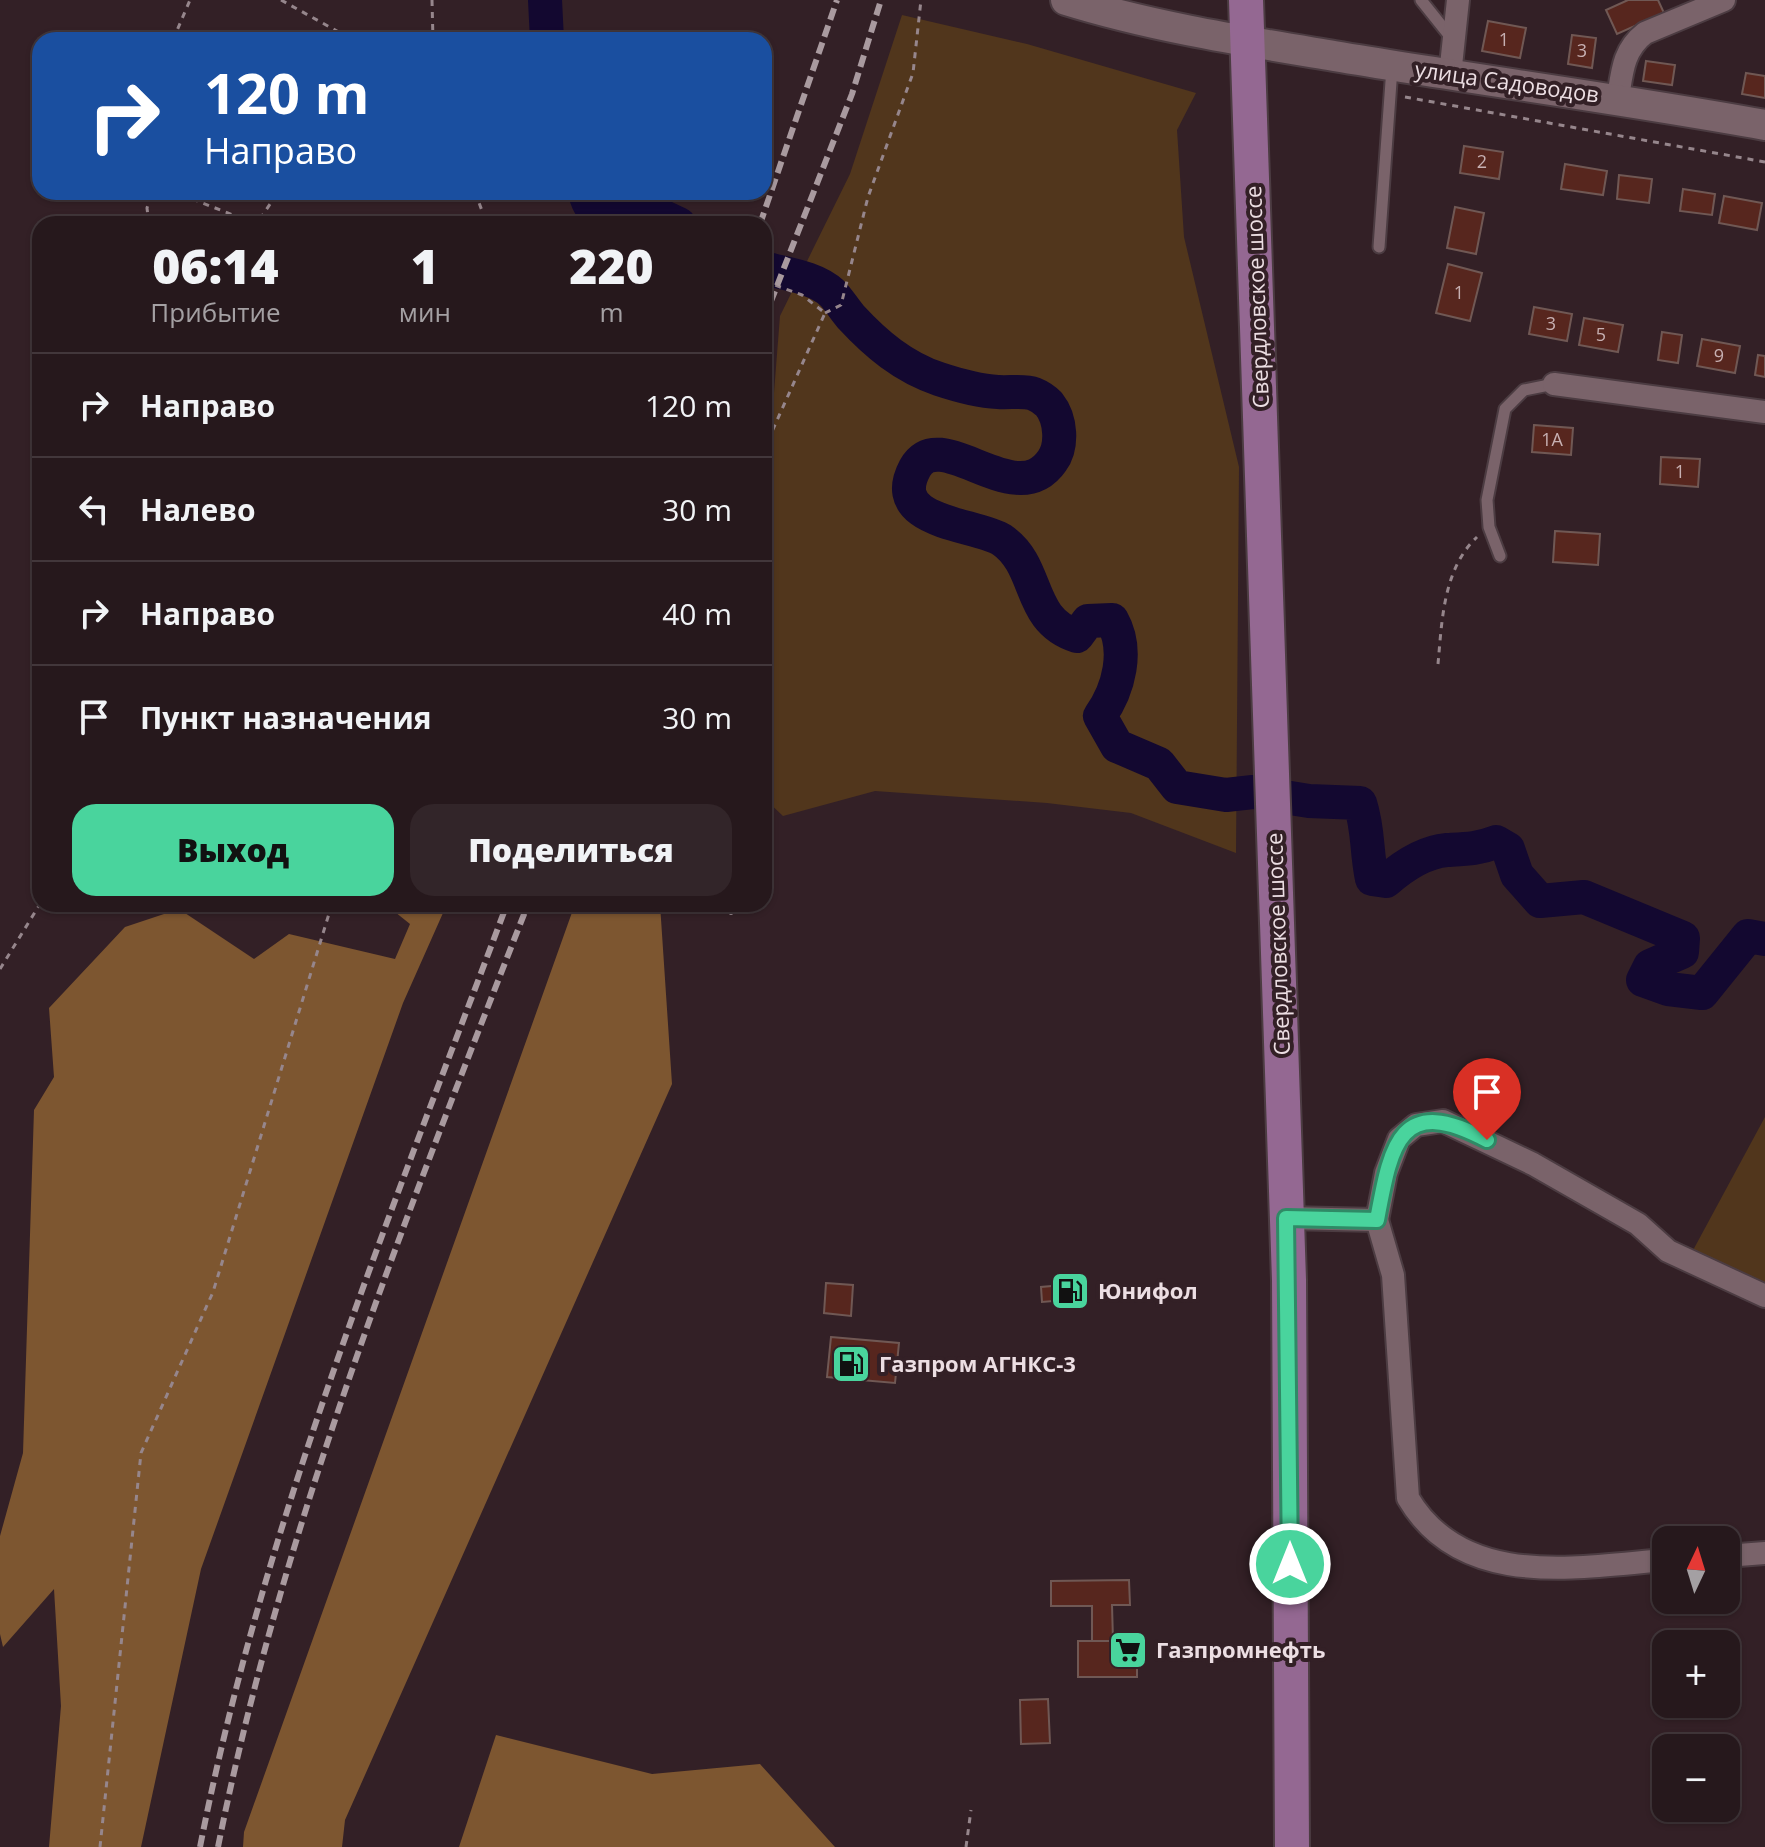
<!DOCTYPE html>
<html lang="ru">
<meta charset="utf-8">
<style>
body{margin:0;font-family:"Open Sans",sans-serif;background:#322529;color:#f1f3f6;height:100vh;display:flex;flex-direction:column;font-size:30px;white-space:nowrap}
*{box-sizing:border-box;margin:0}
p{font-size:26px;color:#a4a0a3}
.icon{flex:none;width:44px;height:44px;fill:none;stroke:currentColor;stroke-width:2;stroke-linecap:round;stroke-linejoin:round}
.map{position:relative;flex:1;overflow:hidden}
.details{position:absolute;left:32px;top:216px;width:740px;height:696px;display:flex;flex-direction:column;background:#26181c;border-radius:24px;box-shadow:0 2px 6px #0004,0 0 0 2px #42373b}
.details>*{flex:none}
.banner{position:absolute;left:32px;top:32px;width:740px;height:168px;border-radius:24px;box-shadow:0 2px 6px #0004,0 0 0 2px #42373b;background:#1a4fa0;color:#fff;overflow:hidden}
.needle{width:52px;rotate:4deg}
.fabs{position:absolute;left:1652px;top:1526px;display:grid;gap:16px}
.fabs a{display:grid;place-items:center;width:88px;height:88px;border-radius:16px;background:#26181c;box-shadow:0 2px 6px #0004,0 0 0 2px #42373b;font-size:40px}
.pin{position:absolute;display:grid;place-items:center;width:68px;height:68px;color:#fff;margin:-82px -34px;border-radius:50% 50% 50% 0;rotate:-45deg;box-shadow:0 0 8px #0007}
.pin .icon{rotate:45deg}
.me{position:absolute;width:88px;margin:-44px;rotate:0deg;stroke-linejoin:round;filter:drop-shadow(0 0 6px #0008)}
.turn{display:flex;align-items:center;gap:28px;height:168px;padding:0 40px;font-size:36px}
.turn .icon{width:104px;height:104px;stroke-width:2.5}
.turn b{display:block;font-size:56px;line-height:68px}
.eta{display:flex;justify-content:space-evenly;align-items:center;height:136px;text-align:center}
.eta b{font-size:48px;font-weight:800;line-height:56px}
.button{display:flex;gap:16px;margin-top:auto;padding:16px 40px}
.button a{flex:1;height:92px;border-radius:24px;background:#49d49d;color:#111;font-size:32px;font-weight:800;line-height:92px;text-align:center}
.button a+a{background:#322529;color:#f1f3f6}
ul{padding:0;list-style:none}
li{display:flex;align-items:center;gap:24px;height:104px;padding:0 40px;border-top:2px solid #42373b}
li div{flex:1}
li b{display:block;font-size:30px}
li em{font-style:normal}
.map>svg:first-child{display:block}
.green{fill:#51361c}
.forest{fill:#7d5630}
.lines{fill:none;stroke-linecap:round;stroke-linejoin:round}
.river{stroke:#130830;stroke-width:34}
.building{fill:#57261e;stroke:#705854;stroke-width:2}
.service-casing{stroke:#4c3c42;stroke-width:15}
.minor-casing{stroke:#4c3c42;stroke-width:26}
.secondary-casing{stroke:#4c3c42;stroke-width:34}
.primary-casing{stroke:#4c3c42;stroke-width:38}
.path{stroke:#96868c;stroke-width:3;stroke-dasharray:6 6;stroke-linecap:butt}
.service{stroke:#7a636a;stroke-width:11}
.minor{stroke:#7a636a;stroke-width:22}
.secondary{stroke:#7a636a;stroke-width:30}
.primary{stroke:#946892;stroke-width:34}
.rail{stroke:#a99a9f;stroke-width:6;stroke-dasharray:12 6;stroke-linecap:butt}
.route-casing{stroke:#2f8a66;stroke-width:20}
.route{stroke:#49d49d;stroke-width:14}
.labels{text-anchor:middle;stroke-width:8;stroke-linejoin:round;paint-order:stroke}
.number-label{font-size:18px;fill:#c7b0b2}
.street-label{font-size:22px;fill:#ecdee3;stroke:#332026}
.poi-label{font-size:22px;font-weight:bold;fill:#ecdee3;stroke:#332026;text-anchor:start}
</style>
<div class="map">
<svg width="1765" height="1847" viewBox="0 0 1765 1847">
<rect width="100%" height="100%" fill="#332026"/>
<!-- green -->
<g class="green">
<polygon points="902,15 1027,44 1196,93 1177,130 1184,237 1239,467 1236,853 1131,813 1047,803 875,791 783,816 764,798 764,520 780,316 850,174"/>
<polygon points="1765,1117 1765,1308 1684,1267"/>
</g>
<!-- forest -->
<g class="forest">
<polygon points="385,904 447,904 403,1003 201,1569 141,1847 49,1847 61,1706 54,1589 3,1647 0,1634 0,1536 23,1453 34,1110 54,1077 49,1008 125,927 179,909 254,959 289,934 395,959 410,924"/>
<polygon points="575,904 660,904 672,1084 345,1820 342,1847 243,1847 244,1832"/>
<polygon points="496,1735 652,1774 760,1764 835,1847 459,1847"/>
</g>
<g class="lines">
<!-- river -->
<g class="river">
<polyline points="545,0 547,40"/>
<path d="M585,192C593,229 620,210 643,207L679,224"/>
<path d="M764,268C785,274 815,277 832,293C839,300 844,309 851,317C876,344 903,367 939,379C957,385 979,391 998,392C1010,393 1024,390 1034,394C1039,396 1046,401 1049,404C1061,419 1063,446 1052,461C1015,514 941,422 915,468C885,524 975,523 1002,540C1041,567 1026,620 1077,636L1088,621L1112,620C1129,650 1119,689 1100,716L1117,746L1159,764L1177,787L1226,795L1253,792L1309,801L1360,803C1369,831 1366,851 1372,879L1386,881C1403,866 1424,852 1447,850C1466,849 1478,849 1496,842L1508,849L1517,875L1540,901L1584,897L1683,938L1682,952L1650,966L1643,980L1668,989L1702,993L1748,936L1765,939"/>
</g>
</g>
<!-- building -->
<g class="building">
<polygon points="1628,0 1658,0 1664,13 1617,34 1606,10"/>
<polygon points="1488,21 1526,28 1520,58 1482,51"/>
<polygon points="1572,35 1596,38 1592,68 1568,64"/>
<polygon points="1646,61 1675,65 1672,85 1643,81"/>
<polygon points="1746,73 1765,76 1765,98 1742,94"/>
<polygon points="1464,146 1503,152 1499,179 1460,173"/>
<polygon points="1565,164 1607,171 1603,195 1561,189"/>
<polygon points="1619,175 1652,179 1649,203 1617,199"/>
<polygon points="1683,189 1715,194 1712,215 1680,211"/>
<polygon points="1724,196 1762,203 1757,230 1719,223"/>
<polygon points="1455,207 1484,213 1476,254 1447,248"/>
<polygon points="1448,264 1482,273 1470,321 1436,313"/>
<polygon points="1534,307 1572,314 1567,341 1529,334"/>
<polygon points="1584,318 1623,325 1618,352 1579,345"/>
<polygon points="1662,332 1682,335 1678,363 1658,360"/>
<polygon points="1702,339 1740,346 1735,373 1697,366"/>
<polygon points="1758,355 1765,356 1765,377 1755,375"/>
<polygon points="1534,425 1573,428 1571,455 1532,452"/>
<polygon points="1661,457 1700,459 1698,487 1660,484"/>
<polygon points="1555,531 1600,534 1598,565 1553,562"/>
<polygon points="1080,1278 1082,1305 1065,1306 1063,1280"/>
<polygon points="826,1283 853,1285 851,1316 824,1313"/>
<polygon points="1063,1285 1065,1300 1042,1302 1041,1287"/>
<polygon points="831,1337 899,1343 895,1383 827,1377"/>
<polygon points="1129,1580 1130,1605 1112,1605 1113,1641 1092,1641 1092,1606 1051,1606 1051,1581"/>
<rect x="1078" y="1641" width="59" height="36"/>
<polygon points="1048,1699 1050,1743 1021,1744 1020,1700"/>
</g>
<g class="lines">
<!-- service casing -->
<g class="service-casing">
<g id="service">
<polyline points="1421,0 1453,40"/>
<polyline points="1379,247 1392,68"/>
<polyline points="1500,556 1489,527 1487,500 1505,409 1524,390 1554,384"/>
</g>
</g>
<!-- minor casing -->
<g class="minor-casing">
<g id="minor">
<polyline points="1450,75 1458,0"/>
<path d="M1618,98C1622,72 1623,50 1645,33L1724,0"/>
<polyline points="1554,384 1765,412"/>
<polyline points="1286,1218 1377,1220 1386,1173 1399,1139 1416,1125 1443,1121 1533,1164 1638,1224 1668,1251 1765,1296"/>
<path d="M1377,1220L1393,1275L1408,1498C1462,1590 1577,1567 1666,1560"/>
<polyline points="1726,1556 1765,1553"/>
</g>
</g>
<!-- secondary casing -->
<g class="secondary-casing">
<path id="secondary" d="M1066,0C1153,27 1244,41 1334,56C1477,80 1622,99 1765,125"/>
</g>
<!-- primary casing -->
<g class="primary-casing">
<polyline id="primary" points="1246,0 1289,1280 1292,1847"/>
</g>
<!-- path -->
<g class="path">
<polyline points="281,0 353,40"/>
<polyline points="432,0 433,40"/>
<polyline points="173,40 190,0"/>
<polyline points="1405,97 1765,162"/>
<polyline points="183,192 187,197 251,222 262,216 278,192"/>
<polyline points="475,192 487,224"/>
<polyline points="149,224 147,208 152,192"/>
<polyline points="764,281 802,295 825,313 770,436 764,493"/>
<polyline points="825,313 841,305 868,197 913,73 921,0"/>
<path d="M1438,664C1442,621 1443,569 1477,537"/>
<polyline points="731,915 731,904"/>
<polyline points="0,969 40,904"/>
<polyline points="100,1847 141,1453 213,1292 332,904"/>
<polyline points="966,1847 971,1810"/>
</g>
<!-- service -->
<use href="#service" class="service"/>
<!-- minor -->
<use href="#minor" class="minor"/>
<!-- secondary -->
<use href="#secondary" class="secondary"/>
<!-- primary -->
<use href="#primary" class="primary"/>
<!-- rail -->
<g class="rail">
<polyline points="760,224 837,0"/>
<polyline points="764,319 852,94 881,0"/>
<path d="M200,1847C264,1521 391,1214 507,904"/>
<path d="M218,1847C283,1522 408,1212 528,904"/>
</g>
</g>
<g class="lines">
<!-- route casing -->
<g class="route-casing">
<path id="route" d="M1290,1564L1286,1218L1377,1220C1391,1145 1399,1093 1487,1140"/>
</g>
<!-- route -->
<use href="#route" class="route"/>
</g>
<!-- icons -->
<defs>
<g id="fuel-square" transform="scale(2)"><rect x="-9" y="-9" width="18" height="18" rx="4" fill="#49d49d" stroke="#332026"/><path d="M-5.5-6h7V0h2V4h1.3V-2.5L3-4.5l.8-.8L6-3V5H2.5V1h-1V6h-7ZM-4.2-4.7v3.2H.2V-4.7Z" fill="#111"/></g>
<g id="supermarket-square" transform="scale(2)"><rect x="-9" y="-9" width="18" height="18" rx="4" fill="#49d49d" stroke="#332026"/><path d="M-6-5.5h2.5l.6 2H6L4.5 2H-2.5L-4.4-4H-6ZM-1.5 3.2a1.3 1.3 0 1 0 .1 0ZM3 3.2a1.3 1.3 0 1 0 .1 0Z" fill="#111"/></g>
</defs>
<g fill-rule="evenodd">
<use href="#fuel-square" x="1070" y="1291"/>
<use href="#fuel-square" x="851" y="1364"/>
<use href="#supermarket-square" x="1128" y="1650"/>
</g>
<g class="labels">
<!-- number labels -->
<g class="number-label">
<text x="1504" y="46">1</text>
<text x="1582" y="57">3</text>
<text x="1482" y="168">2</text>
<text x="1459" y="299">1</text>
<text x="1551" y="330">3</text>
<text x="1601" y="341">5</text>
<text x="1719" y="362">9</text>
<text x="1552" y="446">1А</text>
<text x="1680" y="478">1</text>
</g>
<!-- street labels -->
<g class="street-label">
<text transform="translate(1507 82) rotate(8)" y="8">улица Садоводов</text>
<text transform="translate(1257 297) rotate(-92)" y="8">Свердловское шоссе</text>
<text transform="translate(1278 944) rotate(-92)" y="8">Свердловское шоссе</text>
</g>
<!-- poi labels -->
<g class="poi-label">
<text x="1098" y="1299">Юнифол</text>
<text x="879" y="1372">Газпром АГНКС-3</text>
<text x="1156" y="1658">Газпромнефть</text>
</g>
</g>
</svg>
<div class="fabs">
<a><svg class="needle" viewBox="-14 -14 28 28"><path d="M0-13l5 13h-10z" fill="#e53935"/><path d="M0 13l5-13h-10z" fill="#a4a0a3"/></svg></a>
<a>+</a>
<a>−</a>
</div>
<div class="pin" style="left:1487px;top:1140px;background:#d93025"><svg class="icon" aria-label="arrive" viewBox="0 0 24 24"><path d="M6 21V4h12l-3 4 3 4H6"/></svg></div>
<svg class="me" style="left:1290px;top:1564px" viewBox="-20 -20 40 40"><circle r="17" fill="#49d49d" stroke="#fff" stroke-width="3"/><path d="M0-11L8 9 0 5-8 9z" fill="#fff"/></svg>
<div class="banner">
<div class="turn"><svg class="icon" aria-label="right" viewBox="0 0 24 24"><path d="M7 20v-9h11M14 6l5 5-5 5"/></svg><div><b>120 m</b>Направо</div></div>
</div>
<section class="details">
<div class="eta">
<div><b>06:14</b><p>Прибытие</p></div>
<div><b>1</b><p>мин</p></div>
<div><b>220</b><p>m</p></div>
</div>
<ul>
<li><svg class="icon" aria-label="right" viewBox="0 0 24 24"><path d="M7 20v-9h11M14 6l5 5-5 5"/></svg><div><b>Направо</b></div><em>120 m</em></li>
<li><svg class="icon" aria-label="left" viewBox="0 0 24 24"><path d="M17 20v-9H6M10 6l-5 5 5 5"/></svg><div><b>Налево</b></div><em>30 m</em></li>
<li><svg class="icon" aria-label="right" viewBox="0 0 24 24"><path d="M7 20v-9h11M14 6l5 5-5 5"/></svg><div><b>Направо</b></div><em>40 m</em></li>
<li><svg class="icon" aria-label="arrive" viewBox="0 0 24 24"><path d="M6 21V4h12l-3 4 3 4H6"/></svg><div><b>Пункт назначения</b></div><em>30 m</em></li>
</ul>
<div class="button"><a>Выход</a><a>Поделиться</a></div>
</section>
</div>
